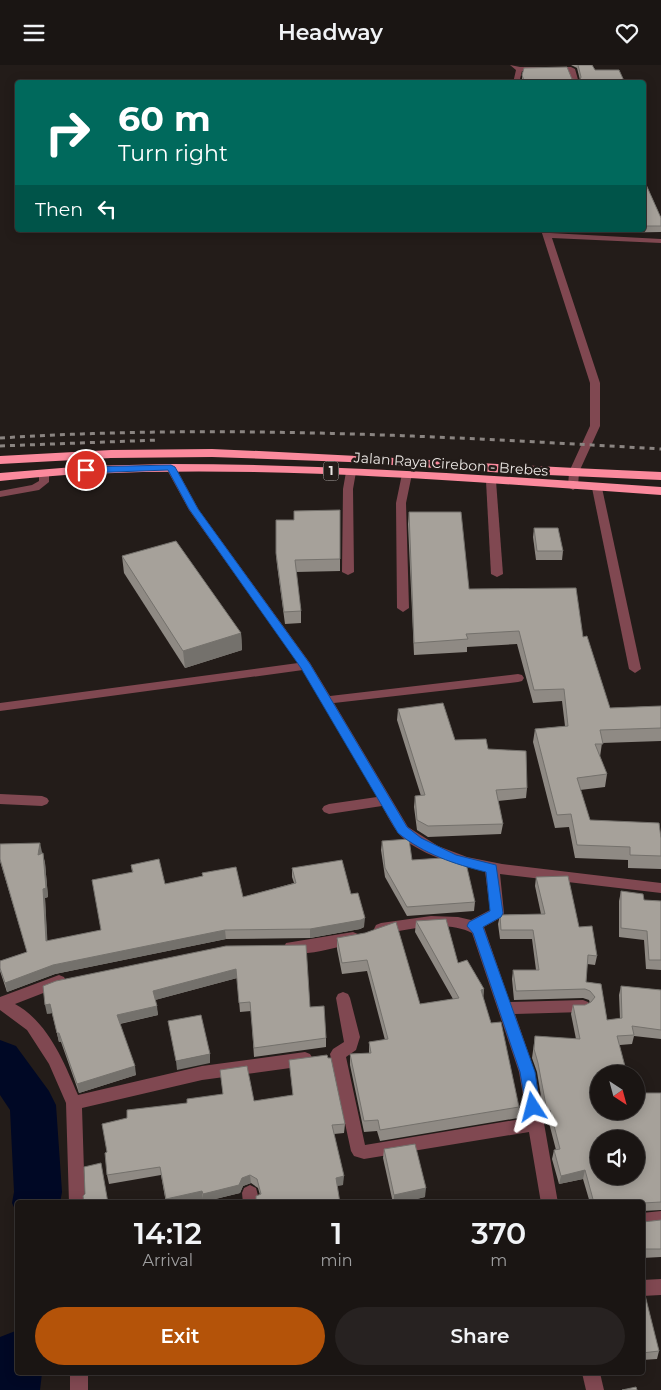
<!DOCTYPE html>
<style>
body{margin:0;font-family:Montserrat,sans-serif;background:#272221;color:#f1f3f6;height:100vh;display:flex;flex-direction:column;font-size:19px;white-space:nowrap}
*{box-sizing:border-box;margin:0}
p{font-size:16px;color:#9f9fa0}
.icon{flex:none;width:28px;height:28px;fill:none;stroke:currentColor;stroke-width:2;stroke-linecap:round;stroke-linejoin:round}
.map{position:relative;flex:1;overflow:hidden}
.side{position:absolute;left:15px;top:1135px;width:630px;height:175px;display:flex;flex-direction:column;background:#1a1513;border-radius:5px;box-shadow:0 2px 12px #0003,0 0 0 1px #383433}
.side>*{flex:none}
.top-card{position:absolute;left:15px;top:15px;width:631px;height:152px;border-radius:5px;box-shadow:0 2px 12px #0003,0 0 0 1px #383433;background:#00695c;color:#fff;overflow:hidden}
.needle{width:32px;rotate:144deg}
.controls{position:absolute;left:590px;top:1000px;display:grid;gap:10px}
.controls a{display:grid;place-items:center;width:55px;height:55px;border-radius:50%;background:#1a1513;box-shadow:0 2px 12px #0003,0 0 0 1px #383433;font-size:25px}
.pin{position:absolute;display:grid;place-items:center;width:42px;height:42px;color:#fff;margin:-21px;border:2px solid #fff;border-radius:50%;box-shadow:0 1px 5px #0007}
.me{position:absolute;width:55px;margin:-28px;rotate:351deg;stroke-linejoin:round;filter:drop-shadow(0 0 4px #0008)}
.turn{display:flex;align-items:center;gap:18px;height:105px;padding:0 20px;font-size:22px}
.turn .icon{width:65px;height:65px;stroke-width:2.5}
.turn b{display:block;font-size:35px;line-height:42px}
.then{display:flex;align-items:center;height:48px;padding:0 20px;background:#0003;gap:10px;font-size:19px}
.eta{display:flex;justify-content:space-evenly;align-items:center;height:85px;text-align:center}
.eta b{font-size:30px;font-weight:600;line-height:35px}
.button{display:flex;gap:10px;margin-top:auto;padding:10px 20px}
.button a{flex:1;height:58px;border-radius:30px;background:#b45309;color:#fff;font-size:20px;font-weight:600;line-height:58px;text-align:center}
.button a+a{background:#272221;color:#f1f3f6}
header{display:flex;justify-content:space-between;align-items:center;height:65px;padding:0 20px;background:#1a1513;font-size:22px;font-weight:600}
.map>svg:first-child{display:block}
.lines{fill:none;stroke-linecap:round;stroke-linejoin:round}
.river{fill:#000825;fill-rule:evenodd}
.minor{fill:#804851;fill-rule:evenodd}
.highway{fill:#fb8a9d;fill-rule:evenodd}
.rail{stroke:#8a8481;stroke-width:3;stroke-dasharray:5 5;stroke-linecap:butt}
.wall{fill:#8f8a84}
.shaded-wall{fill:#74716c}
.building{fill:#a6a19a;stroke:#74716c;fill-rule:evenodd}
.route{fill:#1a73e8;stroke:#114b97}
.labels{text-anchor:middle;stroke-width:5;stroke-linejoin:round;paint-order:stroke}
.shield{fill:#231c19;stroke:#aea9a6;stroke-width:1}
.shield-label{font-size:12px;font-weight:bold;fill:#eae6e3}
.street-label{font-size:14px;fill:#eae6e3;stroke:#231c19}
</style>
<header><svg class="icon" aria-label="menu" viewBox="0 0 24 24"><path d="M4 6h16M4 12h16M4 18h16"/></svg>Headway<svg class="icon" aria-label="heart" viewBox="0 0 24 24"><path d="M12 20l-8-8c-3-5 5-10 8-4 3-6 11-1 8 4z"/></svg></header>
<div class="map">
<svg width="661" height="1325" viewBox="0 0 661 1325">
<rect width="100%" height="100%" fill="#231c19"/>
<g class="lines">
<!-- river -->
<g class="river">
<polygon points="0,975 16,981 49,1026 56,1040 62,1127 60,1138 18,1138 18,1151 12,1138 14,1127 10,1045 0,1030"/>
<polygon points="18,1265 18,1308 42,1308 40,1325 0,1325 0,1272"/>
</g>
<!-- minor -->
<g class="minor">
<polygon points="510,0 520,2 571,2 575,4 579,18 573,18 568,5 522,6 519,18 513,18 516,5"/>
<polygon points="541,165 549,165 550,168 661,174 661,178 552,173 600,318 600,361 579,407 578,422 573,425 568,422 569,407 590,361 590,318"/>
<path d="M171,400L176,403L199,445L310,598L330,631L518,609L522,610L524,613L522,616L518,617L334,638L408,762L438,781L467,792L502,799L661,818V828L500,809L504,848L502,852L484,862L510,937L583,935L588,937L591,941L588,945L583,947L515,949L535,1007L558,1138H541L529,1067L364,1094L354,1091L351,1086L330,989L333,984L344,977L336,933L338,929L343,927L348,929L350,933L360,972L356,985L346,992L365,1080L527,1053L519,1007L472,868C447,855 408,864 381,870L376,868L374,864L376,860L381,858L431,851L458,852L471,855L490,845L485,806C459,801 416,789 398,768C392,760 387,750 382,741L329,749L324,747L322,744L324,741L329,739L377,732L303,605L0,646V638L298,598L189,445L166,403Z"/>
<polygon points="351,404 356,407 353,424 354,507 348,510 342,507 343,424 346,407"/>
<polygon points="44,405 49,408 49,417 39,425 0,432 0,426 32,420 39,416 39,408"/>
<polygon points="407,406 412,409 406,438 409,543 403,547 397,543 396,438 402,409"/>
<polygon points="491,413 496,416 503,509 497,512 491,509 486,416"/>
<polygon points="597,420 602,423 641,604 635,608 629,604 592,423"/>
<polygon points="0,729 42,731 47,733 49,736 47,739 42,741 0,739"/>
<path d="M353,867L358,869L360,873L358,877L353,879C333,882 306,893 286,886L284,882L286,878Z"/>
<path d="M59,910L64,912L66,916L64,920L15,939C48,957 64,997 78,1030L202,1001L305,987L310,989L313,994L310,999L305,1001L202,1015L82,1043L85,1138H69L66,1038L49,999L27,965L0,945V932Z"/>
<polygon points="250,1120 256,1123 260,1138 243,1138 242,1128 244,1123"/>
<polygon points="661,1146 661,1162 642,1164 642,1148"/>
<polygon points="661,1214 661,1230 642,1231 642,1215"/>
<rect x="70" y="1308" width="18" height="17"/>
<polygon points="582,1308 600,1308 604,1325 586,1325"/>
</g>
<!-- highway -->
<g class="highway">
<path d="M212,384C362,390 511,401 661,407V415L505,408L349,397L212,392L111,393L0,399V391L111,385Z"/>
<path d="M171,399C335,399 498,411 661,422V430C470,417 278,400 87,409C58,410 29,413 0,416V408L86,401Z"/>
</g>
<!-- rail -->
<g class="rail">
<path d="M0,373C220,359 441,371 661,384"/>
<polyline points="0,381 159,375"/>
</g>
</g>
<!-- wall -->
<g class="wall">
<polygon points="563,0 592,0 595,5 625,18 523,18 522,15 522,10 580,15 577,3 571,0"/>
<polygon points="644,115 661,153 661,167 608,168 607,165 644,165"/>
<polygon points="340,445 340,506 296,507 301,546 301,558 285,559 277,500 276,488 294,455"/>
<polygon points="409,447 469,524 583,572 610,643 661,641 661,676 602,678 600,692 607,709 605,722 580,725 590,755 661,773 661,804 628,803 628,795 575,793 569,762 555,763 533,677 535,664 565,661 562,636 533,638 517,579 467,582 467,587 414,590 408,459"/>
<polygon points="534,463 563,486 562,495 536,495 533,472"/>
<polygon points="122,491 241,568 242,585 185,603 124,508"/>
<polygon points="398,644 455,675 488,684 527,723 526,733 498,736 503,759 501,769 428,772 417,765 414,742 415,731 421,731 397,655"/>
<polygon points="382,776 475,837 474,846 407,851 385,812 381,785"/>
<polygon points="0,779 42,787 45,798 48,832 45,833 47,876 101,865 132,807 131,800 165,819 203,811 202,808 243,832 294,818 292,812 292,803 351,829 364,862 360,864 310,873 226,874 55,909 7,927 0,906 0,896 27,887 0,796"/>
<polygon points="536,812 579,862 597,891 595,900 587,899 586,917 601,919 607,955 620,954 619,930 621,921 661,925 661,974 634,971 632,979 620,980 599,1046 661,1028 661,1145 643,1146 643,1157 661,1155 661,1192 642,1193 642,1138 590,1138 583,1114 559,1119 552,1094 554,1085 556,1085 548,1054 545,1055 537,1007 532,993 535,971 576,974 571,949 573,940 585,940 590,938 589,935 583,933 514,935 512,914 513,905 536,905 532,874 500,874 498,859 500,850 541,849 535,821"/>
<polygon points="621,826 644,835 661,836 661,905 646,904 644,875 619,872 619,836"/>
<polygon points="416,856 484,924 483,933 491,958 519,1042 518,1053 380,1076 377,1066 364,1067 350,1000 350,989 369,988 369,977 385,975 367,906 342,909 337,884 337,873 365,868 420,939 453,934 415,867"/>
<polygon points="226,881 310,942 326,973 326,982 254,992 251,946 240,947 237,913 155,935 158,950 120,959 136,1010 79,1028 61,977 59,977 52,948 47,949"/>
<polygon points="328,993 345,1059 344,1068 334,1069 343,1120 260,1130 258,1123 251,1118 243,1121 240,1128 203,1137 203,1134 188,1138 166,1138 161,1110 109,1119 107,1110 107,1087 187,1038 223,1029 220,1005 254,1036 293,1030 289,995"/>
<polygon points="384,1084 425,1132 400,1138 393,1138 383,1093"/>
<polygon points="642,1226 659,1286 657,1294 642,1295"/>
</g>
<!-- shaded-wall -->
<g class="shaded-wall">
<polygon points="241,568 242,585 185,603 183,586"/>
<polygon points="40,778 42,787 40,799 38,790"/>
<polygon points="43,788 45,798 48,832 45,833 48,885 46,876 43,824"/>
<polygon points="365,853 364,862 360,864 310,873 310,864"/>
<polygon points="225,865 226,874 55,909 7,927 5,918 53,900"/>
<polygon points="236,904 237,913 155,935 153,926"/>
<polygon points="484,924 483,935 481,925"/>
<polygon points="50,939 52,948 47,949 45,940"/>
<polygon points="157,941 158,950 118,959 117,950"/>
<polygon points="57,968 59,968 61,977 59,977"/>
<polygon points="210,989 210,998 177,1005 176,996"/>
<polygon points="135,1001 136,1010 79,1028 77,1019"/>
<polygon points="585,1105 583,1114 559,1119 561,1111"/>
<polygon points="250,1110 251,1118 243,1121 240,1128 203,1137 203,1129"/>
<polygon points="344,1111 343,1120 336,1121 336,1113"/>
<polygon points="426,1123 425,1132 400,1138 394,1138 394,1130"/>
<polygon points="202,1126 203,1134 188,1138 166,1138 166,1134"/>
</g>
<!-- building -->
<g class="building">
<polygon points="578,0 592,0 595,5 619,5 625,18 525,18 522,10 524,3 567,2 572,14 580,15 581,12"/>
<polygon points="644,115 661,153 661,161 644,161"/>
<polygon points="340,445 340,494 295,495 301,546 284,547 276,488 276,455 294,455 294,446"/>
<polygon points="409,447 461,447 469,524 576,523 583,572 587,571 610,643 661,641 661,663 600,665 603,679 595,679 607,709 577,713 590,755 659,758 661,773 661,791 630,790 630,782 577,780 571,749 557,750 535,664 568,661 564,624 534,625 519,566 466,569 468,574 414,578"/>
<polygon points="534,463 558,463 563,486 537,486"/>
<polygon points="176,476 241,568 183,586 122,491"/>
<polygon points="443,638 455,675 486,674 488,684 526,686 527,723 496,725 503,759 428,761 417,755 415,731 425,730 398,644"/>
<polygon points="409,774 412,795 457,792 465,794 475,837 407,842 385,803 382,776"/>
<polygon points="40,778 38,790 43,788 46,823 43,824 46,876 101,865 92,815 133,807 131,800 159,794 165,819 203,811 202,808 236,802 243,832 296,818 292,803 342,795 351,829 358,828 365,853 361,855 310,864 225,865 53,900 5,918 0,903 0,896 27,887 0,794 0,779"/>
<path d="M568,811L579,862L592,861L597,891L588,890L586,917L601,919L607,955L622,953L621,921L661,925V965L632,961L634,970L617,971L627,1009H599V1046H636V1028H661V1137L643,1138V1157L661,1155V1184H642V1138H594L585,1105L561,1111L554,1085L560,1084L550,1045L547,1046L538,998L534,984L535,971L580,974L573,940H585L591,937L595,932L590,926L585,924L516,926L513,905H539L533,865H501L500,850L545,849L536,812ZM599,1074H636V1111H599Z"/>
<polygon points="621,826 643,829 644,835 661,836 661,895 649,895 647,866 621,863"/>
<polygon points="446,854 458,898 467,895 484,924 481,925 491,958 501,957 519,1042 380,1065 378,1055 364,1056 350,989 371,988 369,977 388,974 367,895 342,898 337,873 365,868 396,857 420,939 459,933 416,856"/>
<polygon points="306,880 310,942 324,941 326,973 254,983 250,937 239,938 236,904 153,926 157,941 117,950 135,1001 77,1019 59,968 57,968 50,939 45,940 43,921 56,916 226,881"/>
<polygon points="201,950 210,989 176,996 168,956"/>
<polygon points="327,990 328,993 331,993 345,1059 332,1060 344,1111 336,1113 340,1138 256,1138 256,1131 261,1129 257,1114 250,1110 242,1113 239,1120 203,1129 202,1126 166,1134 160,1102 107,1110 105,1088 107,1087 102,1059 127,1053 127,1045 187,1038 187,1034 223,1029 220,1005 247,1001 254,1036 293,1030 289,995"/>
<polygon points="415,1079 426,1123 394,1130 384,1084"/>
<polygon points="101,1098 108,1138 84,1138 83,1131 85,1129 84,1102"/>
<polygon points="642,1226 644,1226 659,1286 642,1288"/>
<polygon points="636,1322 637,1325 622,1325"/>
</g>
<!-- route -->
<path class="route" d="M171,400L175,402L198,444L310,599L407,762L421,773L456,790L496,800L503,848L501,852L483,862L535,1007L540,1042L538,1046L533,1048L528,1046L526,1042L520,1007L473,868L467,861L469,857L490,846L486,807C454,799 424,789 398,768L301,603L189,444L168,405L86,408L82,405L86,402Z"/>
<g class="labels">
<!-- shield labels -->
<rect class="shield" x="323.5" y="396.5" width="15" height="19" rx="4"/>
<g class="shield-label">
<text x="331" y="410">1</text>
</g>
<!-- street labels -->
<g class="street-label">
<text transform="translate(451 399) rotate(4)" y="5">Jalan Raya Cirebon - Brebes</text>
</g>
</g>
</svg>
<div class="controls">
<a><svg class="needle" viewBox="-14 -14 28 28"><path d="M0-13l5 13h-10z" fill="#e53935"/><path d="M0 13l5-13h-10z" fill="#9f9fa0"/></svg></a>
<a><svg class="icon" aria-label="sound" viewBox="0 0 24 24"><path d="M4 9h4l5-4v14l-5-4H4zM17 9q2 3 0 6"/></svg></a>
</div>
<div class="pin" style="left:86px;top:405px;background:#d93025"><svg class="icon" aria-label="arrive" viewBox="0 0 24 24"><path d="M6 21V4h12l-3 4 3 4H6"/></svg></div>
<svg class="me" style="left:533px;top:1042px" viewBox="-20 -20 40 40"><path d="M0-17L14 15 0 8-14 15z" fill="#1a73e8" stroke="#fff" stroke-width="4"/></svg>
<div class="top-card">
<div class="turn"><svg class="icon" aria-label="right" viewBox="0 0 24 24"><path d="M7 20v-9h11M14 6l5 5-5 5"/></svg><div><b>60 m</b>Turn right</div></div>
<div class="then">Then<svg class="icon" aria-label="left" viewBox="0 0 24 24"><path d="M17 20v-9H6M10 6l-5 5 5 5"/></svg></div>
</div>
<section class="side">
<div class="eta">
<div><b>14:12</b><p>Arrival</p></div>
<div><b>1</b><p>min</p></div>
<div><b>370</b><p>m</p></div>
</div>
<div class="button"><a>Exit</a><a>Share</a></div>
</section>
</div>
